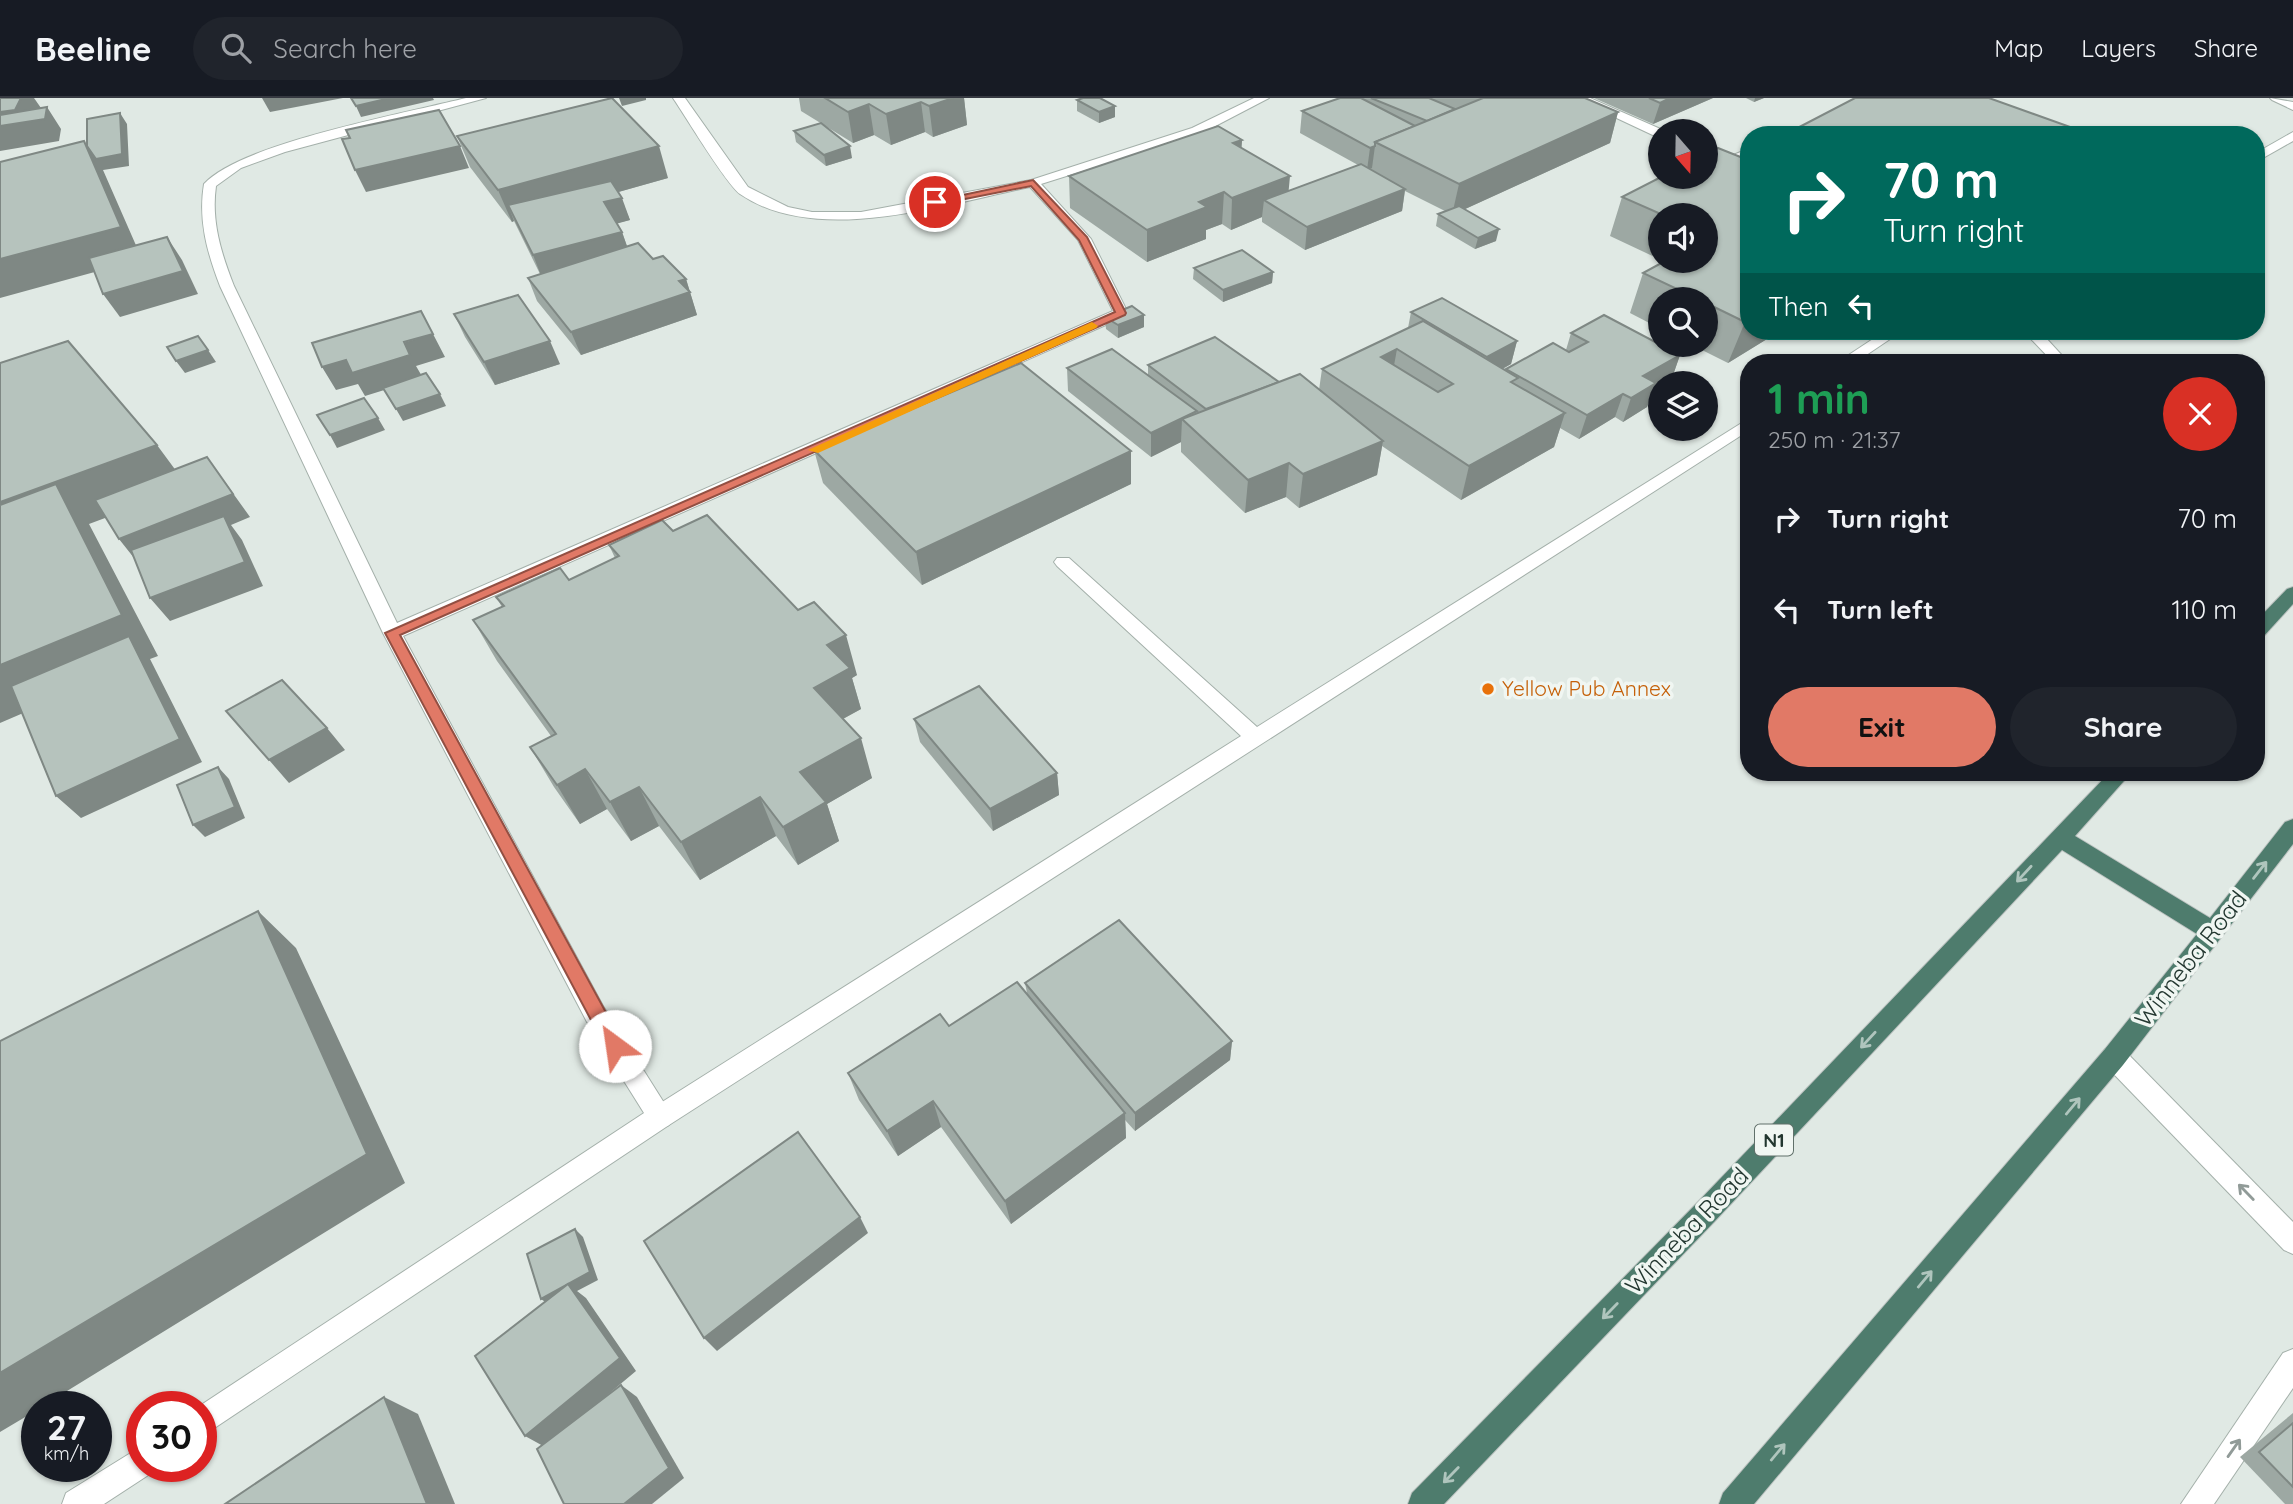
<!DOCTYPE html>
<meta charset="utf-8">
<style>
body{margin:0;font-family:Quicksand,sans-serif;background:#20242c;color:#f1f3f6;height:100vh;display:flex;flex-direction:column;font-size:26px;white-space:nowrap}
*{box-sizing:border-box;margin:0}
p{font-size:23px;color:#9ea1a6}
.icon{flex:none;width:38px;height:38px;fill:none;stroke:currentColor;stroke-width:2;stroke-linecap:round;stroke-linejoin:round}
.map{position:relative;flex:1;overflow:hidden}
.drawer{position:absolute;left:1740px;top:256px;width:525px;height:427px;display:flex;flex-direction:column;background:#171b24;border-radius:28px;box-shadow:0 2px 5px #0004}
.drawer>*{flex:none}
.hud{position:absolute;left:1740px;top:28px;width:525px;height:214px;border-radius:28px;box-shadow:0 2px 5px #0004;background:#00695c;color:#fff;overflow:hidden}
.needle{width:46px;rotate:160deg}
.tools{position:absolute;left:1648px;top:21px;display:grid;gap:14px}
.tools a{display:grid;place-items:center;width:70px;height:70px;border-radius:50%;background:#171b24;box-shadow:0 2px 5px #0004;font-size:35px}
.speed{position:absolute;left:21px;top:1293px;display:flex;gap:14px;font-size:35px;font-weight:700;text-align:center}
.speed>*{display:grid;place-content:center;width:91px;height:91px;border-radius:50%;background:#171b24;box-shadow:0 2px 5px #0004;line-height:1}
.speed small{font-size:18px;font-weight:400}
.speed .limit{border:10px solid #d22;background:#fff;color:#111}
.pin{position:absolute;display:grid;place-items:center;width:60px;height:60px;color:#fff;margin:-30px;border:4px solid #fff;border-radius:50%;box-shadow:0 2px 7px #0007}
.me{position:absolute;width:77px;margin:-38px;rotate:329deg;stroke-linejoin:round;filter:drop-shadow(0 0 5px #0008)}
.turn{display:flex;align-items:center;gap:24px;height:147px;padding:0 28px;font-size:32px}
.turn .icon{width:91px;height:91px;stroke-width:2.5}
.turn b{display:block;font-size:49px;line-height:60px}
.then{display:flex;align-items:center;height:66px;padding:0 28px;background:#0003;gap:14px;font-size:26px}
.round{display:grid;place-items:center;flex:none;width:74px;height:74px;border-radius:37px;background:#20242c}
.summary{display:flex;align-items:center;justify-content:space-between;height:119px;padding:0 28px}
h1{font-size:42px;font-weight:800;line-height:52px;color:#1e9e55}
.cta{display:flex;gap:14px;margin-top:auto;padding:14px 28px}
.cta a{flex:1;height:80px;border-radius:42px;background:#e17966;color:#111;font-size:28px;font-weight:800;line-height:80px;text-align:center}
.cta a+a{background:#20242c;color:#f1f3f6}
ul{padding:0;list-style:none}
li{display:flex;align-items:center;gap:21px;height:91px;padding:0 28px}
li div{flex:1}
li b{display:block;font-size:26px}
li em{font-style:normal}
header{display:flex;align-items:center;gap:42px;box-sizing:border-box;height:98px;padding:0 35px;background:#171b24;border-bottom:2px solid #363941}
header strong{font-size:33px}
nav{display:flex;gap:38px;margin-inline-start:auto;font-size:24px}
.search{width:490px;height:63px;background:#20242c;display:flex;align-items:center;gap:18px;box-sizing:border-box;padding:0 24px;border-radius:38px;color:#9ea1a6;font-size:26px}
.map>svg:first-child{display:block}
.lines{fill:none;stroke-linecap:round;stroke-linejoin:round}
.service-casing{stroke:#a4b0aa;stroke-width:2}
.minor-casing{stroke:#a4b0aa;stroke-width:2}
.trunk-casing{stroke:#bdc3c1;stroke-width:2}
.service{fill:#fff;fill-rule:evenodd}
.minor{fill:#fff;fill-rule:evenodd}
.trunk{fill:#4e7c6d;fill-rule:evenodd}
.wall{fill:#9da8a3}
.shaded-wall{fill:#7f8884}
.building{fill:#b6c3bd;stroke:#7f8884;stroke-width:2;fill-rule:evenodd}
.oneway{stroke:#afc5bd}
.oneway2{stroke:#919b98}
.route{fill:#e17966;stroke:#924f42;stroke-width:2}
.slow{fill:#f59e0b}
.food-dot{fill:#e8710a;stroke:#f0f6f2;stroke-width:2.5}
.labels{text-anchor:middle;stroke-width:7;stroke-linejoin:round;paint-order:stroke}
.shield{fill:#f0f6f2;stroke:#60706a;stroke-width:2}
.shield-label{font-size:19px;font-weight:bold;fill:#233730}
.food-label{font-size:21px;fill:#c56008;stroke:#f0f6f2;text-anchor:start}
.near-street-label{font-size:24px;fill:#233730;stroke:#f0f6f2}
</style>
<header>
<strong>Beeline</strong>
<div class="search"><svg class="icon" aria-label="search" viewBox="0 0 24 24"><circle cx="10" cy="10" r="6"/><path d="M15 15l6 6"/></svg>Search here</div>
<nav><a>Map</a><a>Layers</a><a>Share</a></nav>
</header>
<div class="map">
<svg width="2293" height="1406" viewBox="0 0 2293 1406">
<rect width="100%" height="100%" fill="#e0e9e4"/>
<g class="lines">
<!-- service casing -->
<g class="service-casing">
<g id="service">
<polygon points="2293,34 2293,43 2256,64 2256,55"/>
<polygon points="1885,233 1902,233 1856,264 1838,264"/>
<polygon points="2037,233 2053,233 2046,240 2068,264 2053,264 2030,240"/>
<polygon points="1748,321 1748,333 669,1027 660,1031 651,1027 647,1019 651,1011 1241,638 1057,468 1054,464 1057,460 1069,460 1257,629"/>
<polygon points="2114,948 2123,951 2293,1124 2293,1156 2284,1152 2105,967 2102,959 2105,951"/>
<polygon points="2293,1251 2293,1290 2214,1406 2181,1406 2283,1255"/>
</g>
</g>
<!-- minor casing -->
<g class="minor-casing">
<g id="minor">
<path d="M466,0H486L285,54L241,70L216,88C211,123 221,155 234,188L397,525L1113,213L1078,142L1030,89C945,106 817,149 740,96C726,86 686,19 673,0H685L748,89L788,109L812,114H861L1031,82L1192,30L1254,0H1269L1200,36L1041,86L1091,141L1128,215L1126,218L403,538L603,908L673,1019L669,1027L201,1339V1309H198L644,1015L587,924L383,535L220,188C207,154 198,122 204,86C241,45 407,15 466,0Z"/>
<polygon points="1574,0 1590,0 1665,33 1661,33 1661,40 1657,39"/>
<polygon points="2270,0 2293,4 2293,12 2272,2"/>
<path d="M1748,51V59C1732,67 1723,73 1706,64V55L1721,62Z"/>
<polygon points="142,1348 142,1368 155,1368 153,1374 104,1406 62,1406 66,1395"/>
</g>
</g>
<!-- trunk casing -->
<g class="trunk-casing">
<g id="trunk">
<polygon points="2293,489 2293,506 2263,539 2256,541 2256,523 2287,491"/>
<polygon points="2110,674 2132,674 2075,738 2210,820 2285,724 2293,721 2293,746 2123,967 1754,1406 1719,1406 1723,1395 2105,951 2197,836 2062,752 1714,1124 1444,1406 1408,1406 1412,1395 1696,1106"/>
</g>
</g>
<!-- service -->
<use href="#service" class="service"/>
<!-- minor -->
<use href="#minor" class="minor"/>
<!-- trunk -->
<use href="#trunk" class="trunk"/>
</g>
<!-- wall -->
<g class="wall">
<polygon points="799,0 964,0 967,27 933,39 925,34 891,47 874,37 853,45 801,13"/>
<polygon points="1340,0 1585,0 1618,14 1610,45 1465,111 1496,143 1475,151 1436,128 1438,116 1445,113 1405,93 1402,113 1305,152 1262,124 1262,119 1231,132 1222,126 1206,132 1206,141 1147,164 1070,110 1069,78 1242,42 1241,50 1288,93 1358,67 1300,35 1302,13"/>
<polygon points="1594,0 1713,0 1653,26"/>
<polygon points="1746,0 1764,0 1754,4"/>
<polygon points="1077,2 1115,8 1115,19 1099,25 1077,13"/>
<polygon points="794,33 852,60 826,68 796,44"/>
<polygon points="457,38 668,80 618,94 630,122 617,125 622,134 627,148 653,161 686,181 697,217 581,257 537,203 528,180 540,176 514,123 512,124 470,69"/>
<polygon points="1706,79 1748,233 1780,233 1728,265 1692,247 1706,247 1706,201 1661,201 1661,231 1630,215 1643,175 1663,164 1662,163 1706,163 1706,117 1661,117 1661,162 1610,138 1622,99"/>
<polygon points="1194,170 1273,174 1272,185 1223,204 1193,181"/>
<polygon points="1411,214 1517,243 1511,266 1503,271 1505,272 1506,271 1566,252 1571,235 1680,257 1672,280 1663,285 1661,285 1661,287 1654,291 1647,309 1623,324 1615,319 1579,341 1560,330 1554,349 1461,402 1382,348 1377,377 1299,410 1286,399 1245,415 1181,354 1181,344 1151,359 1068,293 1067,270 1148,277 1148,267 1279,284 1319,292 1322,271 1408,230"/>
<polygon points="454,216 560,266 495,287 465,239"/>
<polygon points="1105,219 1144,229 1118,240 1106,231"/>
<polygon points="814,352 1131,353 1131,386 922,487 823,385"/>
<polygon points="673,433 857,577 852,580 861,611 843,621 872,680 827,706 839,743 798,767 776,738 700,782 659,728 631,743 607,711 580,726 554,689 530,649 551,638 497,563 473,522 502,509 496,499 569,482 615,460 609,447"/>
<polygon points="914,621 1057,675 1059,697 993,733 920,644"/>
<polygon points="1025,885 1232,943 1230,962 1135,1033 1125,1022 1126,1040 1011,1126 941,1029 898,1058 859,1002 848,975 949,928 1027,895"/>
<polygon points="2293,1315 2293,1406 2285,1406 2240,1359"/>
</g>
<!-- shaded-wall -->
<g class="shaded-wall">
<polygon points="21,0 34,0 41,10 47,9 61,31 59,43 0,53 0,14"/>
<polygon points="262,0 343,0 270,14"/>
<polygon points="390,0 433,0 434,2 361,19 356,8"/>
<polygon points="619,0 646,0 646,2 622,8"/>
<polygon points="953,0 964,0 967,27 933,39 929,8"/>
<polygon points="1670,0 1713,0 1653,26 1660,5"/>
<polygon points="1755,0 1764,0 1754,4"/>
<polygon points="921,4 925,34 891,47 886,16"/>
<polygon points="869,6 874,37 853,45 848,14"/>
<polygon points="1115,8 1115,19 1099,25 1099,14"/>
<polygon points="1618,14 1610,45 1452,117 1459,86"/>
<polygon points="120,15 127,26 129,68 103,72 142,161 0,200 0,161 84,43 96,61"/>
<polygon points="1242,42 1240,73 1233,45"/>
<polygon points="460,48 469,70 366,94 355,72"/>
<polygon points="659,48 668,80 516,123 508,107 514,123 512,124 498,92"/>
<polygon points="850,48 852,60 826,68 824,57"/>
<polygon points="1375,48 1372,70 1367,72 1370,50"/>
<polygon points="1290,78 1287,110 1264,102 1262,119 1231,132 1232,100"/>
<polygon points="1405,91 1402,113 1305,152 1307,129"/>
<polygon points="1224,94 1222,126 1206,132 1206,141 1147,164 1147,132 1199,104"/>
<polygon points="622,100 630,122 612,127 604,104"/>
<polygon points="1499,131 1496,143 1475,151 1478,140"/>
<polygon points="622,134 630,157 542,180 533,157"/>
<polygon points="167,139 182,162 198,196 120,219 103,196"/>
<polygon points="1273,174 1272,185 1223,204 1223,192"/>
<polygon points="686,181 697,217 581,257 571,234 679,183"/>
<polygon points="1144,217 1144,229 1118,240 1118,227"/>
<polygon points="1748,222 1748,233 1780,233 1728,265 1745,224"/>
<polygon points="433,236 445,259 416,268 423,280 365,298 358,286 336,292 322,269"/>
<polygon points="550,243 560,266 495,287 484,264"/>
<polygon points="1517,243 1511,266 1481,282 1487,259"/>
<polygon points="1397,251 1391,284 1381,259"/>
<polygon points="208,252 216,264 185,275 176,263"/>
<polygon points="1680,257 1672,280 1663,285 1661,285 1661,287 1654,291 1647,309 1623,324 1631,300 1643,278"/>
<polygon points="440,296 446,308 403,323 396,311"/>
<polygon points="1623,296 1615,319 1579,341 1587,317"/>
<polygon points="1565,315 1554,349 1461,402 1469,368"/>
<polygon points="378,320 385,332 337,350 330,337"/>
<polygon points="1182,321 1181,344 1151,359 1151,335"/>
<polygon points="1383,343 1377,377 1299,410 1303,376"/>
<polygon points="157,347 188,389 89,426 158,558 150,561 202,664 81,720 56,698 142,564 0,625 0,404"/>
<polygon points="1131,353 1131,386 922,487 916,454"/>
<polygon points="207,359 250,419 231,427 242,442 263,488 170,523 150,500 138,465 119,441"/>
<polygon points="1289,365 1286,399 1245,415 1248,382"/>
<polygon points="846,537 857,577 852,580 861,611 826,630 814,590 827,547"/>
<polygon points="327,630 345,652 289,685 269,662"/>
<polygon points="861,640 872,680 827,706 839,743 798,767 783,729 800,674"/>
<polygon points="218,669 229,681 245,720 205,739 193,727"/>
<polygon points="585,671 607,711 580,726 557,687"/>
<polygon points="1057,675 1059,697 993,733 990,711"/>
<polygon points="639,689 659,728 631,743 610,704"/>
<polygon points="760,699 776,738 700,782 681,744"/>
<polygon points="258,813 296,850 405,1085 41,1309 37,1309 37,1312 0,1334 0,1275"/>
<polygon points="1232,943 1230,962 1135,1033 1135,1015"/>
<polygon points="933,1003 941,1029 898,1058 887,1033"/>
<polygon points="1125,1015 1126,1040 1011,1126 1005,1103"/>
<polygon points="860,1119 868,1135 717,1253 704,1240"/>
<polygon points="575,1131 583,1139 598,1182 577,1193 586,1200 636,1273 545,1349 525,1338 551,1208 541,1201"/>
<polygon points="621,1287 637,1299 684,1380 652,1406 624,1406"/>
<polygon points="384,1299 418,1316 455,1406 427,1406"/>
</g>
<!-- building -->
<g class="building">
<polygon points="0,0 21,0 15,12 0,14"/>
<polygon points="351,0 390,0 356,8"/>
<polygon points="612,0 659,48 498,92 457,38"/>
<polygon points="825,0 953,0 929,8 921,4 886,16 869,6 848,14"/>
<polygon points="1083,0 1100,0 1115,8 1099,14 1077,2"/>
<polygon points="1340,0 1361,0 1415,28 1375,44 1375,48 1370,50 1302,13"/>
<polygon points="1371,0 1429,0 1455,11 1427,23"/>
<polygon points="1483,0 1585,0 1618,14 1459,86 1375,44"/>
<polygon points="1649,0 1670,0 1660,5"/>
<polygon points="1855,0 1989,0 2087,35 2084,37 1784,37"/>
<polygon points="47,9 45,21 0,28 0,17"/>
<polygon points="439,12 460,48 355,72 342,41 350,40 346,32"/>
<polygon points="120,15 122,56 96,61 87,48 87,21"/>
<polygon points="821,25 850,48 824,57 794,33"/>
<polygon points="1218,28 1242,42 1233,45 1290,78 1232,100 1224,94 1199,104 1207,109 1147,132 1069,78"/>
<polygon points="84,43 121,129 0,161 0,64"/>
<polygon points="1718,50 1748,62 1748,222 1745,224 1706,205 1706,201 1698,201 1643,175 1665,163 1706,163 1706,140 1709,138 1706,137 1706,117 1663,117 1622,99 1661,79 1706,79 1706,56"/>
<polygon points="1361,66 1405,91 1307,129 1264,102"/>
<polygon points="611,83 622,100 604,104 622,134 533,157 508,107"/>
<polygon points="1459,108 1499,131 1478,140 1438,116"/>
<polygon points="167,139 183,173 103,196 89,160"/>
<polygon points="638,145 653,161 663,158 686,181 679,183 690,194 571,234 528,180"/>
<polygon points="1242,152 1273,174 1223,192 1194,170"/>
<polygon points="518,197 550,243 484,264 454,216"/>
<polygon points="1442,200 1517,243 1487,259 1411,214"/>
<polygon points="1132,208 1144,217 1118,227 1105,219"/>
<polygon points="421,213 433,236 404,244 410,257 352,275 346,262 322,269 312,245"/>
<polygon points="1604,217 1680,257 1643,278 1656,285 1631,300 1623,296 1587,317 1506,271 1553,245 1569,254 1588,244 1571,235"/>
<path d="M1423,223L1518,280L1511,284L1565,315L1469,368L1322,271ZM1397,251L1453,286L1438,294L1381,259Z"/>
<polygon points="198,238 208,252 176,263 167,249"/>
<polygon points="1215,239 1279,284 1206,311 1148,267"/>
<polygon points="68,243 157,347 0,404 0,265"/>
<polygon points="1112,251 1197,313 1151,335 1067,270"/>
<polygon points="1021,265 1131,353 916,454 814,352"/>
<polygon points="426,275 440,296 396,311 383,290"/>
<polygon points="1300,276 1383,343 1303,376 1289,365 1248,382 1182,321"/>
<polygon points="364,300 378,320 330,337 317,317"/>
<polygon points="207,359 233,396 119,441 95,402"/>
<polygon points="56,386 122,517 0,567 0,407"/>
<polygon points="707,417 798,512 814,504 846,537 827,547 850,570 814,590 861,640 800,674 826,704 783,729 760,699 681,744 639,689 610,704 585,671 557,687 530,649 556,636 473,522 504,508 496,499 560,470 569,482 619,458 609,447 662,422 673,433"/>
<polygon points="224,418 245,464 150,500 131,452"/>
<polygon points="129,538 180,641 56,698 11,588"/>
<polygon points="282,582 327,630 269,662 226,613"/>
<polygon points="979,588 1057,675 990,711 914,621"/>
<polygon points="218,669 235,709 193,727 177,687"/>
<polygon points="258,813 367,1056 0,1275 0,943"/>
<polygon points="1119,822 1232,943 1135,1015 1025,885"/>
<polygon points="1017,884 1125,1015 1005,1103 933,1003 887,1033 848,975 940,916 949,928"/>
<polygon points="798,1034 860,1119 704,1240 644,1143"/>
<polygon points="575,1131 590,1174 541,1201 527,1156"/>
<polygon points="568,1186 620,1260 525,1338 475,1258"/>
<polygon points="621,1287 669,1370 624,1406 564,1406 537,1351"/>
<polygon points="384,1299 427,1406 225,1406"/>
<polygon points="2293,1325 2293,1389 2259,1354"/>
</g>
<!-- one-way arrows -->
<defs><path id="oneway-shaft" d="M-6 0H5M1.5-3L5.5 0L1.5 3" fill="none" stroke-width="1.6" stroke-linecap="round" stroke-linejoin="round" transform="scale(1.75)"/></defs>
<g class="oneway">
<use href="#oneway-shaft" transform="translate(2260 772) rotate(-52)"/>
<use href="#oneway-shaft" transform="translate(2024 776) rotate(133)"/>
<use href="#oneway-shaft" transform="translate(1868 942) rotate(133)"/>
<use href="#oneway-shaft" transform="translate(2073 1008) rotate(-50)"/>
<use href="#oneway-shaft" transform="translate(1925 1181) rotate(-50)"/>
<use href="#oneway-shaft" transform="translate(1610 1213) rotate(134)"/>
<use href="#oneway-shaft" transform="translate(1778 1354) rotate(-50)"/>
<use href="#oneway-shaft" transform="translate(1451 1377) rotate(134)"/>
</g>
<g class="oneway2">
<use href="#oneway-shaft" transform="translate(2246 1094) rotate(-134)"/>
<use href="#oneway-shaft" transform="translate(2234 1350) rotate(-55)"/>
</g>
<!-- route -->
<polygon class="route" points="1033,82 1087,139 1126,215 1125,217 400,537 621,942 624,948 621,954 608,954 385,535 1115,214 1079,142 1031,88 935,107 930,104"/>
<!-- slow -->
<polygon class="slow" points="1092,224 1098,228 1096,230 818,355 808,352"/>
<!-- markers -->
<circle class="food-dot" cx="1488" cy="591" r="7"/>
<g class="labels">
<!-- shield labels -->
<rect class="shield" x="1755" y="1026.5" width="38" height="31" rx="5"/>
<g class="shield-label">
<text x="1774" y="1049">N1</text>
</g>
<!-- food labels -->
<g class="food-label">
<text x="1502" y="598">Yellow Pub Annex</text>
</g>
<!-- near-street labels -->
<g class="near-street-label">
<text transform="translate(2191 861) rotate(-52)" y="8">Winneba Road</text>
<text transform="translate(1687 1133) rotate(-46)" y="8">Winneba Road</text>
</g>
</g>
</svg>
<div class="tools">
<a><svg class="needle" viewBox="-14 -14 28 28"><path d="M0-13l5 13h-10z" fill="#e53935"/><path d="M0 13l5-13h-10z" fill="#9ea1a6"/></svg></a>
<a><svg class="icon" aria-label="sound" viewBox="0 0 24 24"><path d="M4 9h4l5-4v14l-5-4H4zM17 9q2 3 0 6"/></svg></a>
<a><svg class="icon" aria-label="search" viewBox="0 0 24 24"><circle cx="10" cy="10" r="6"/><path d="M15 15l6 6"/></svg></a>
<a><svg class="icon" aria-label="layers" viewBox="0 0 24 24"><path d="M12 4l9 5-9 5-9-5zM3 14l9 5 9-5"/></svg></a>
</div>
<div class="speed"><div>27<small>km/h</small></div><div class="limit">30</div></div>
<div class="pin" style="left:935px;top:104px;background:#d93025"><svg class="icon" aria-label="arrive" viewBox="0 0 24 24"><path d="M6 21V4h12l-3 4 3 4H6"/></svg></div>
<svg class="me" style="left:615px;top:948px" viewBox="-20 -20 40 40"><circle r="19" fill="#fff"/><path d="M0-13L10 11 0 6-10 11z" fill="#e17966"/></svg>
<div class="hud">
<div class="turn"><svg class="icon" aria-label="right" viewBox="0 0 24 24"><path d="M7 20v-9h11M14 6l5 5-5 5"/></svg><div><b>70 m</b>Turn right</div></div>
<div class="then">Then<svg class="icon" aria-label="left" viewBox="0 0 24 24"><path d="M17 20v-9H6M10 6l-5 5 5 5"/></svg></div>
</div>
<section class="drawer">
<div class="summary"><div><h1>1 min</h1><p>250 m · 21:37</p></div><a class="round" style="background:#d93025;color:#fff"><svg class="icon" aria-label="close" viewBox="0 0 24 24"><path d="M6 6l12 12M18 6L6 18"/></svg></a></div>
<ul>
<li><svg class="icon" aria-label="right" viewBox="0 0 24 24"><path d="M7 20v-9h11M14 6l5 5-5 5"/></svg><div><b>Turn right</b></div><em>70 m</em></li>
<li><svg class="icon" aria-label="left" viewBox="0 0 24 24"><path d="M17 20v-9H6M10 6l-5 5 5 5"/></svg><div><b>Turn left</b></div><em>110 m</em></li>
</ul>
<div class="cta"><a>Exit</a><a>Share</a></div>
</section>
</div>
